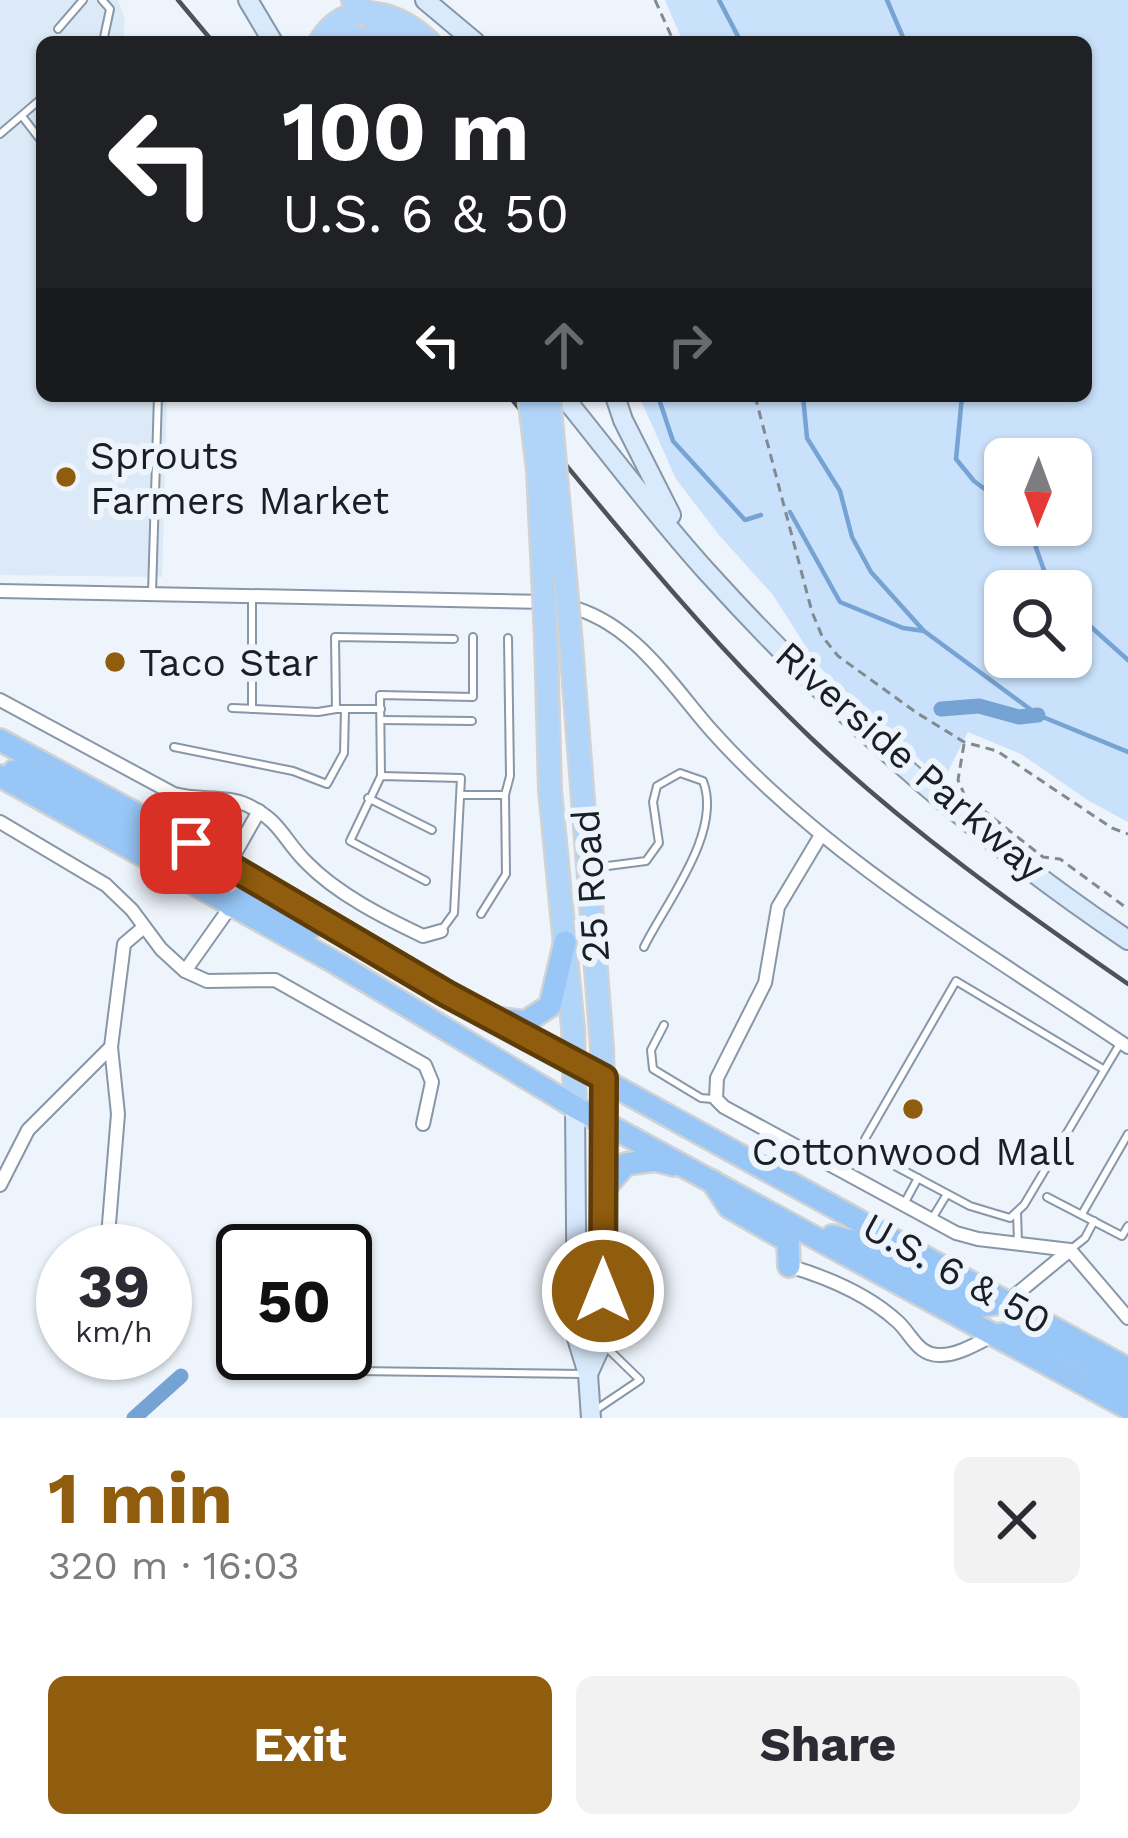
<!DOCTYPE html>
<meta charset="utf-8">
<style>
body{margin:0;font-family:"Work Sans",sans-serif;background:#f2f2f3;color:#2b2b33;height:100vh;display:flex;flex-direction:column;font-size:45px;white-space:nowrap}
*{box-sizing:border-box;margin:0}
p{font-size:39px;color:#7c7c81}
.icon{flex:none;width:66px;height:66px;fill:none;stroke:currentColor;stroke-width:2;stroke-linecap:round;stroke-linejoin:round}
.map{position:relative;height:1418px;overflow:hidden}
.side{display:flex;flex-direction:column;background:#fff;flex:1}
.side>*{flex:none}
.banner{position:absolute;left:36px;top:36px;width:1056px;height:366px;border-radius:18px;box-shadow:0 3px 9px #0004;background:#202124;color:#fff;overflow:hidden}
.needle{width:78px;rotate:181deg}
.buttons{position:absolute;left:984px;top:438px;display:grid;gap:24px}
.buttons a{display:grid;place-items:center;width:108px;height:108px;border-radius:18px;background:#fff;box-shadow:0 3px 9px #0004;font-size:60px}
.speed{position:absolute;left:36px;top:1224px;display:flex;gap:24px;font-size:60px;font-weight:700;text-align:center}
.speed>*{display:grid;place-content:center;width:156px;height:156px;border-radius:50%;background:#fff;box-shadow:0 3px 9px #0004;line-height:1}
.speed small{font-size:30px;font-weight:400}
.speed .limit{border:6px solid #111;border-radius:18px;background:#fff;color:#111}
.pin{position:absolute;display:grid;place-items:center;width:102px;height:102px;color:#fff;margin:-51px;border-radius:24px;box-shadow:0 6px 18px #0006}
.me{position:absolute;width:132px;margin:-66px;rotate:0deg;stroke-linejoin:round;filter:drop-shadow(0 0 9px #0008)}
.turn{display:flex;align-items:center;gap:42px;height:252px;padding:0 48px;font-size:54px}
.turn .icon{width:156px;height:156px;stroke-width:2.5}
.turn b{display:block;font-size:84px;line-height:102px}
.lanes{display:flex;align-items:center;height:114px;padding:0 48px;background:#0003;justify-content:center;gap:60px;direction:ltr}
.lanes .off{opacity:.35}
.round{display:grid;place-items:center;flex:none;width:126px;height:126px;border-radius:18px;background:#f2f2f3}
.headline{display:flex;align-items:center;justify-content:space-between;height:204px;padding:0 48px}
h1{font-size:72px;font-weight:700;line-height:90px;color:#905c0d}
.action{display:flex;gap:24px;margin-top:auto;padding:24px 48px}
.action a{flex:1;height:138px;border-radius:18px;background:#905c0d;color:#fff;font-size:48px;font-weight:700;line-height:138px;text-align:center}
.action a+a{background:#f2f2f3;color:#2b2b33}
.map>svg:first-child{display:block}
.built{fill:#dceaf8}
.green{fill:#c9e1fa;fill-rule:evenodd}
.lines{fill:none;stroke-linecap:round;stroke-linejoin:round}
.stream{stroke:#75a3d3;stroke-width:4.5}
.canal{stroke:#75a3d3;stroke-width:15}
.service-casing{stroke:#8897a8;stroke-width:10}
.minor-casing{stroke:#8897a8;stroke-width:16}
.secondary-casing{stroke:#8897a8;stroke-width:22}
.primary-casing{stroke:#d1d2d3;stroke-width:26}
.trunk-casing{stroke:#d1d2d3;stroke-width:26}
.path{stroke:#82898f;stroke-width:3;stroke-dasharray:9 6;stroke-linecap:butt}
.service{stroke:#fff;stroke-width:6}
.minor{stroke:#fff;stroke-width:12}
.secondary{stroke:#d8eafc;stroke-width:18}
.primary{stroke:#b1d4f9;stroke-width:21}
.trunk{stroke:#97c6f7;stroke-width:21}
.rail{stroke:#4d5359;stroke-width:4.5}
.primary-bridge-casing{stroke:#d1d2d3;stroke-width:26;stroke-linecap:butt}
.primary-bridge{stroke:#b1d4f9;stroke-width:21}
.route-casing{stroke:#5e3c08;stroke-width:30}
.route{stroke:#905c0d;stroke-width:21}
.poi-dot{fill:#905c0d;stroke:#edf4fb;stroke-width:4.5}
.labels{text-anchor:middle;stroke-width:12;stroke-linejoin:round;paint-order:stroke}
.poi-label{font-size:39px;fill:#191f25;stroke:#edf4fb;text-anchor:start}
.street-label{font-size:39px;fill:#191f25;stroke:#edf4fb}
</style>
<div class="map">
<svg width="1128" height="1418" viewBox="0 0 1128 1418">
<rect width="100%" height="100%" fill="#edf4fb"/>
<!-- built -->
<polygon class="built" points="0,0 118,0 125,19 123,42 42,42 42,396 167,396 162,577 0,575"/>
<!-- green -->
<path class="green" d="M665,0H1128V822L1089,801L1021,754L968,732L943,781L819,667L773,595L719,535L676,479L639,396H1086V42H683ZM1005,459H1071V525H1005ZM1005,591H1071V657H1005Z"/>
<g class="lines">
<!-- stream -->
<g class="stream">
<polyline points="719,0 741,42"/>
<polyline points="887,0 905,42"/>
<polyline points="658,396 673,441 745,520 761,515"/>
<polyline points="803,396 807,438 840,491 852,537 871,572 923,630"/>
<polyline points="962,396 956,459 974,481 1005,504"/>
<polyline points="790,512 840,602 903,628 924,631 1038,715 1128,752"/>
<polyline points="1028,525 1045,573 1057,591"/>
<polyline points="1071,609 1128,660"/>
</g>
<!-- canal -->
<g class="canal">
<polyline points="941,709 979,706 1019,717 1038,715"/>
<polyline points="134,1418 181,1376"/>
</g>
<!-- service casing -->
<g class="service-casing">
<g id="service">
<polyline points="102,0 110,9 103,42"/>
<polyline points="58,29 83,0"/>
<polyline points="22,116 42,142"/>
<polyline points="0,134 42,98"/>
<polyline points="152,593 158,396"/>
<polyline points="252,598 252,709"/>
<polyline points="232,708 318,712 336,709"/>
<polyline points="381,709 336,709 335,637 454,639"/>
<polyline points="381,720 472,721"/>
<polyline points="174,747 293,771 327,784 344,753 345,709"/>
<polyline points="381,776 380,695 473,697 473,637"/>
<polyline points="461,795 505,795 506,874 481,914"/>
<polyline points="505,795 510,776 508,638"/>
<polyline points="368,798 432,830"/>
<path d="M592,868L646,861L659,843L653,802L657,786L680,773L703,781C723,832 665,904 644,947"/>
<polyline points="426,881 350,841 381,776 461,778 454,913 443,928"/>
<polyline points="664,1025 651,1050 653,1069 701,1098 713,1099"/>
<polyline points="1103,1069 956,981 865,1139 869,1152 970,1206 1010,1218 1024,1205 1121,1042"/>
<polyline points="1047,1197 1122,1236 1128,1226"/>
<polyline points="905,1202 918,1178"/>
<polyline points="1017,1212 1018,1243"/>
<polyline points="1082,1214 1128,1134"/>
<polyline points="933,1217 947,1194"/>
<polyline points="1070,1250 1085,1238 1094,1221"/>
<polyline points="257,1356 263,1365 279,1370 584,1374"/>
<polyline points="594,1411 640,1380 603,1344"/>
</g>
</g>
<!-- minor casing -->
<g class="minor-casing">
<g id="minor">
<polyline points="0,591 547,602"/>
<path d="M567,606C632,621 670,683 711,730C824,857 987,952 1128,1047"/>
<path d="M0,700L174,794C198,801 226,795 247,805C280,820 283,839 306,862C337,894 383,917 423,936L441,931"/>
<polyline points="0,822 106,885 132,910 161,949 185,971 207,981 275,980 425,1065 432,1082 423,1124"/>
<polyline points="821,835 778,907 765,983 717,1078 716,1099 724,1107 956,1233 978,1239 1070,1250 1128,1318"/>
<polyline points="229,864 259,811"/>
<polyline points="185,971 231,906"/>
<polyline points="0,1185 28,1130 111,1047 124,944 144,927"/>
<polyline points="107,1248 118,1114 111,1047"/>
<path d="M789,1266C826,1277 869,1295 898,1322C912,1335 918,1356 941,1355C959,1355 979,1342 994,1335"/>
<polyline points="1007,1302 1070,1250"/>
</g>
</g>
<!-- secondary casing -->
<g class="secondary-casing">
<g id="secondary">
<polyline points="248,0 273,42"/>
<polyline points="425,0 475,42"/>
<path d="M563,396C611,455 657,517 708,573C832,710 974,837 1128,940"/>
<polyline points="615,396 623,420 671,515"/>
<polyline points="575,1107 577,1338 588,1374 591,1418"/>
<polyline points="588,1374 602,1343 604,1122"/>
</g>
</g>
<!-- primary casing -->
<g class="primary-casing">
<g id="primary">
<polyline points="353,0 398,42"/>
<path d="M320,42C344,0 393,7 429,42"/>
<polyline points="324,42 348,35 376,42"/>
<polyline points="546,639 550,790 573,1028 575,1107"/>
<polyline points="571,644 602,1048 604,1122"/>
</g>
</g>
<!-- trunk casing -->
<g class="trunk-casing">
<g id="trunk">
<polyline points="0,740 229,864 447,994 1128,1369"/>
<path d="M14,771C74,793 126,838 182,861C198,867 212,868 229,864"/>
<polyline points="0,776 336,963 575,1107 1128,1408"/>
<polyline points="231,906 240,899 255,900 311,928"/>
<polyline points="502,1019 525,1022 550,1006 565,942"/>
<polyline points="712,1181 729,1207 788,1241 789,1266"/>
<polyline points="603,1190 626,1164 655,1160 674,1165"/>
<polyline points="832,1236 863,1244 980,1306 1007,1302"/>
<path d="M995,1335C1043,1327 1088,1364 1128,1386"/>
</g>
</g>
<!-- path -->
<g class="path">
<polyline points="655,0 674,42"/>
<polyline points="755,396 812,612 822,636 838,656 917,713 964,742 997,751 1112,828 1128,834"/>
<polyline points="964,744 958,780 965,796 1043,857 1060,859 1128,909"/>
</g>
<!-- service -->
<use href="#service" class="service"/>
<!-- minor -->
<use href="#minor" class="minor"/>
<!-- secondary -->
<use href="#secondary" class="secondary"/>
<!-- primary -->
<use href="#primary" class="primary"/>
<!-- trunk -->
<use href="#trunk" class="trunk"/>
<!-- rail -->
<g class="rail">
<polyline points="178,0 213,42"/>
<path d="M509,396C606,513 701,633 811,738C908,830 1018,908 1128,984"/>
</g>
<!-- primary-bridge casing -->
<g class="primary-bridge-casing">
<g id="primary-bridge">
<polyline points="529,396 538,470 546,639"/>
<polyline points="549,396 571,644"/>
</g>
</g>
<!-- primary-bridge -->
<use href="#primary-bridge" class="primary-bridge"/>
</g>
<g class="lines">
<!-- route casing -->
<g class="route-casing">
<polyline id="route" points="191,843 447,994 604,1078 603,1291"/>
</g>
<!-- route -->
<use href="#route" class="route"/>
</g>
<!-- markers -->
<g class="poi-dot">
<circle cx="66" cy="477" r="12"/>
<circle cx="115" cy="662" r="12"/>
<circle cx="913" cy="1109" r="12"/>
</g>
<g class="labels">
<!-- poi labels -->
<g class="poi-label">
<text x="90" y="469">Sprouts<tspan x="90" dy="45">Farmers Market</tspan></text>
<text x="139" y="676">Taco Star</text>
<text x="913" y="1165" text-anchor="middle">Cottonwood Mall</text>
</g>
<!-- street labels -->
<g class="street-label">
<text transform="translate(911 761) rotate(41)" y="14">Riverside Parkway</text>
<text transform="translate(590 886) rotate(-94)" y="14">25 Road</text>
<text transform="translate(957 1273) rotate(29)" y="14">U.S. 6 &amp; 50</text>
</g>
</g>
</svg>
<div class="buttons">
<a><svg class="needle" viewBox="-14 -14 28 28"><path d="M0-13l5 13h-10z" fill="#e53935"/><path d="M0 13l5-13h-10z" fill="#7c7c81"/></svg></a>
<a><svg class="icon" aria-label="search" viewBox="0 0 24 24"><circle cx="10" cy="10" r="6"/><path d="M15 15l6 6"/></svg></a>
</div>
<div class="speed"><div>39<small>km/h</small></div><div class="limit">50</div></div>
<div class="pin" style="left:191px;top:843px;background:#d93025"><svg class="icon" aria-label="arrive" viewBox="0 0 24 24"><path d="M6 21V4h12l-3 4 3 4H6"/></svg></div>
<svg class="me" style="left:603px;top:1291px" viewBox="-20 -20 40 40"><circle r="17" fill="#905c0d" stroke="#fff" stroke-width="3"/><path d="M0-11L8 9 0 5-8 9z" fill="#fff"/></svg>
<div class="banner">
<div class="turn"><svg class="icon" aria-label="left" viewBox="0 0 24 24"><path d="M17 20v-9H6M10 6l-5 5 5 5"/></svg><div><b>100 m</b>U.S. 6 &amp; 50</div></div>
<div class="lanes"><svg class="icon" aria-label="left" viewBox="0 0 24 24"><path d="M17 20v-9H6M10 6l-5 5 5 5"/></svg><svg class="icon off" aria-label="ahead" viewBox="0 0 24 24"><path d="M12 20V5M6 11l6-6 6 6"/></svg><svg class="icon off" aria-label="right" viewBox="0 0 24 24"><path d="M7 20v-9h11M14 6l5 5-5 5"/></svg></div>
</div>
</div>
<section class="side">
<div class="headline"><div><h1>1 min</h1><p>320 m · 16:03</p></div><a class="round"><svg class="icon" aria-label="close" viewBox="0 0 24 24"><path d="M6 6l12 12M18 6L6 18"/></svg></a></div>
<div class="action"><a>Exit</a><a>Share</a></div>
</section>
